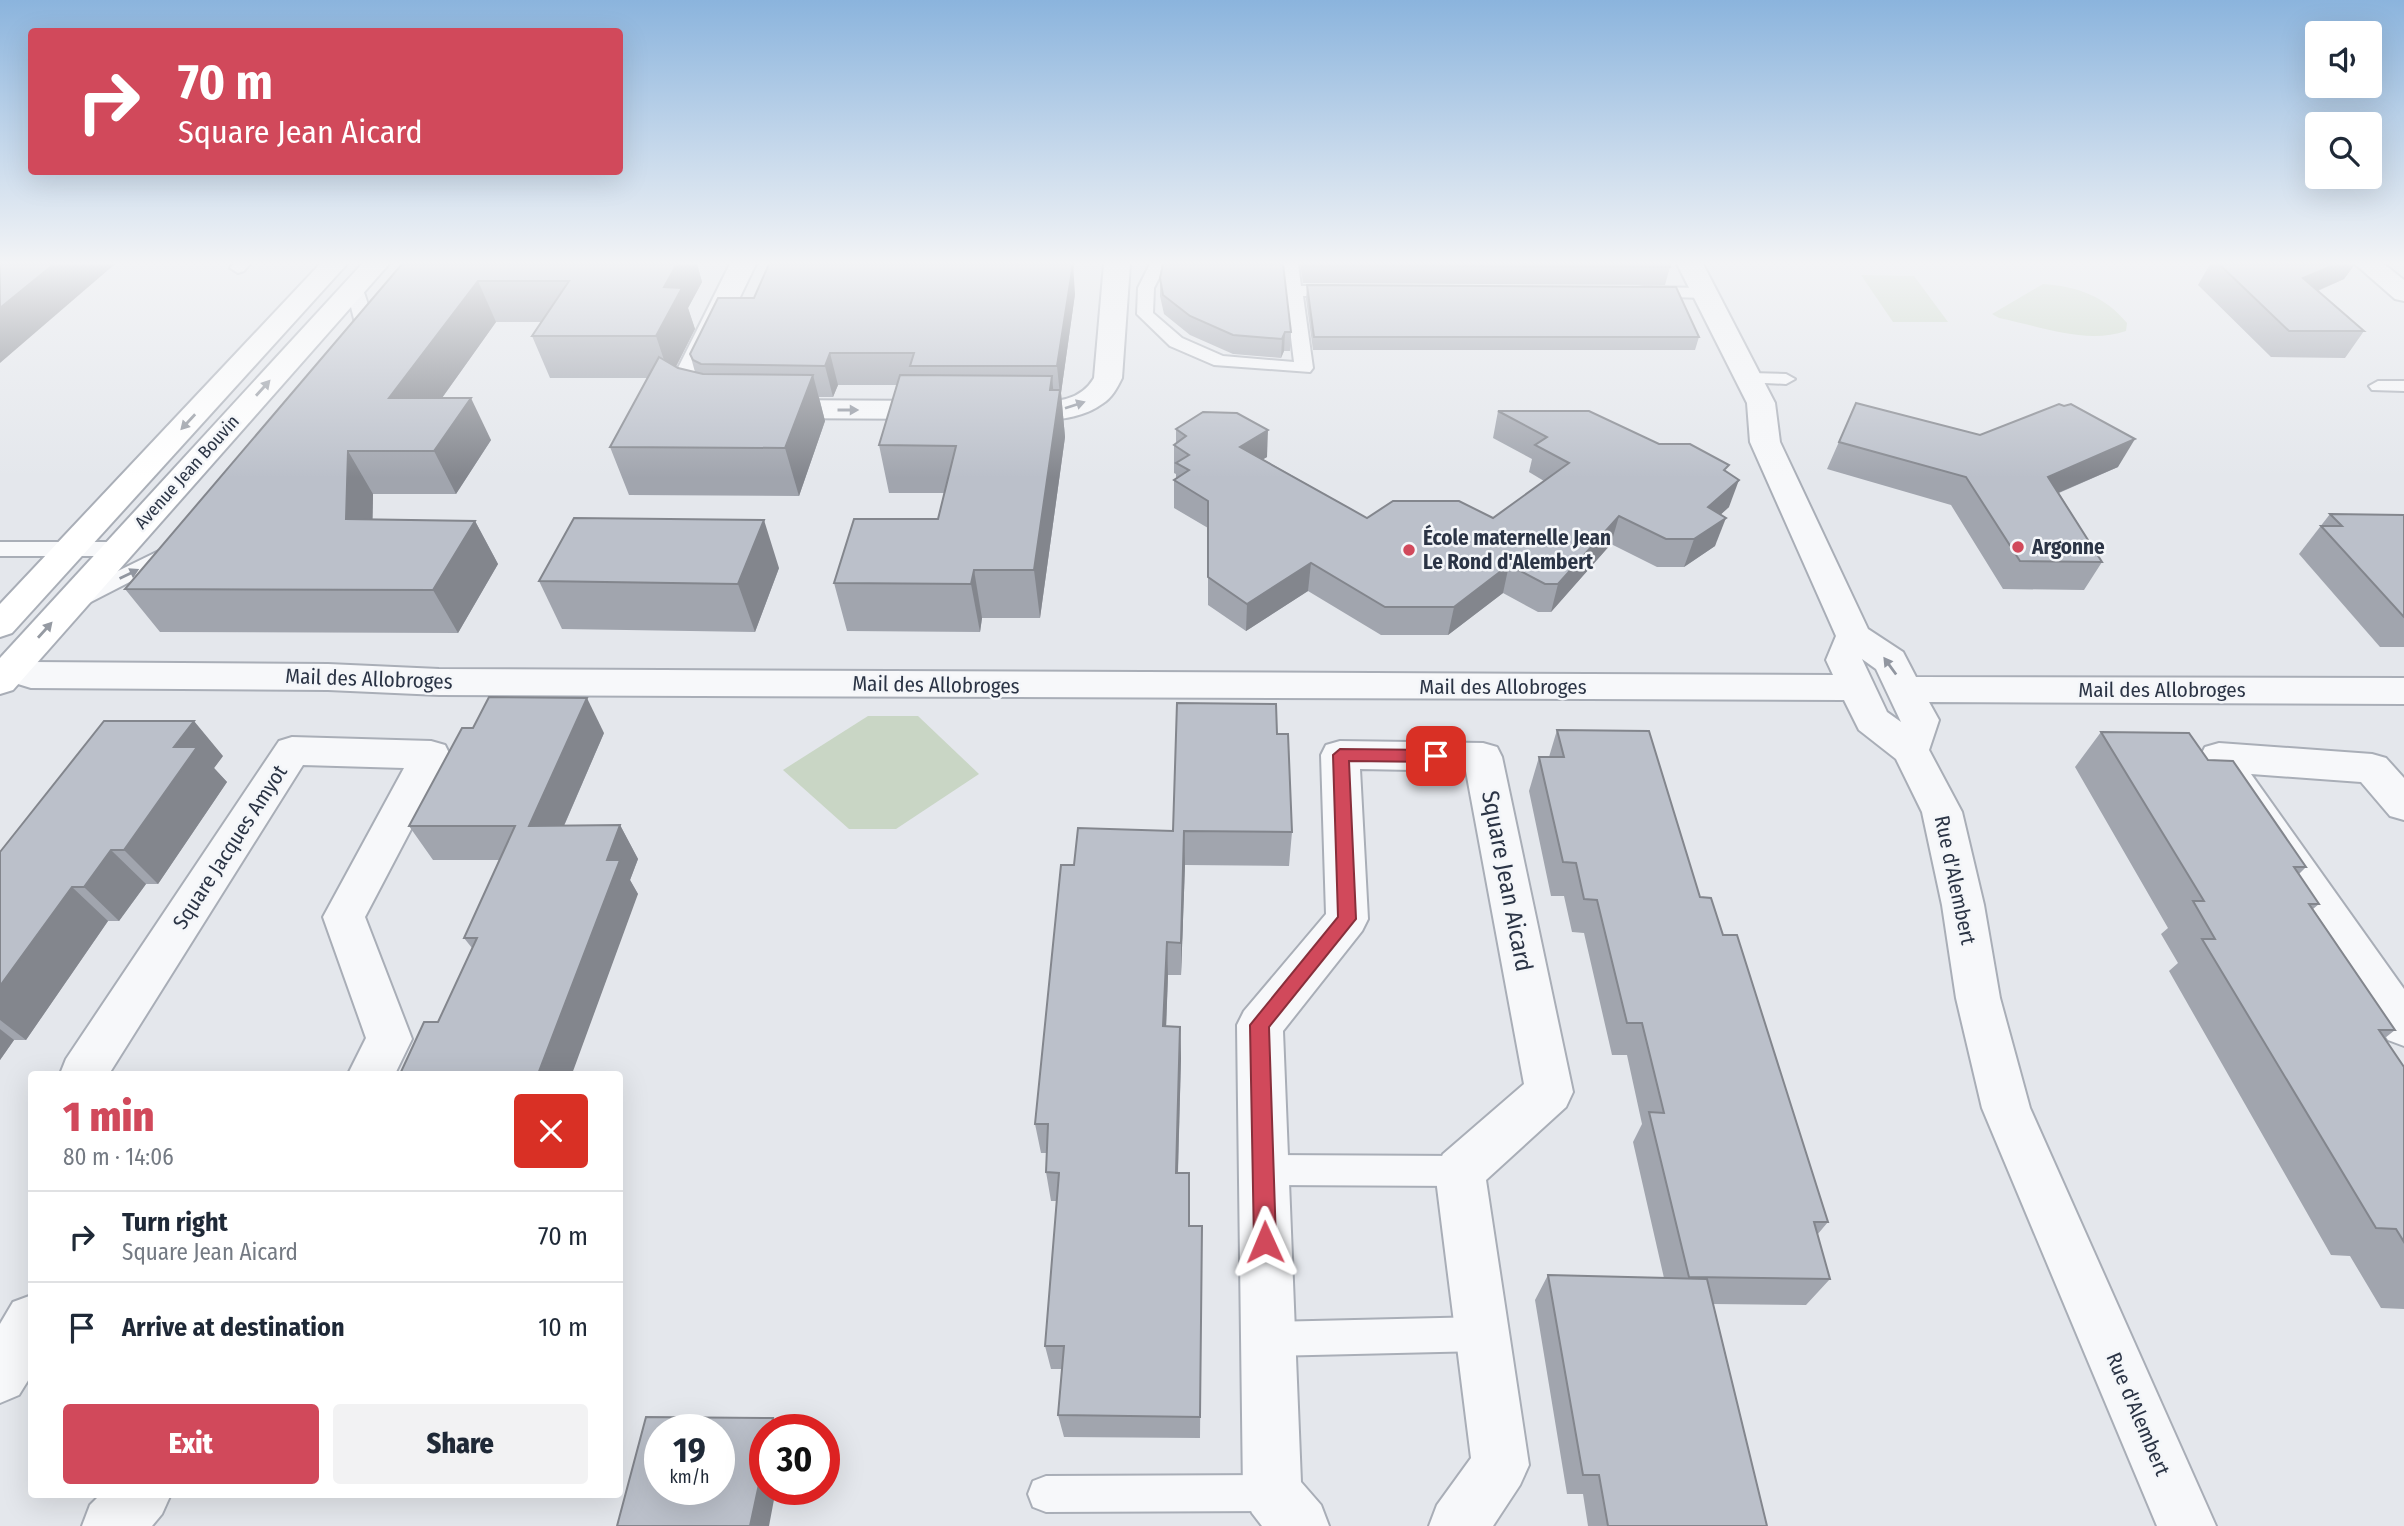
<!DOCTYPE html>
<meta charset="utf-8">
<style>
body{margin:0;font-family:"Fira Sans Condensed",sans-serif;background:#f2f2f3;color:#1f2937;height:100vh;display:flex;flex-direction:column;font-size:26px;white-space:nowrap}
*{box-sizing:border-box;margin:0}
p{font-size:23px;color:#747a83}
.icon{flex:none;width:38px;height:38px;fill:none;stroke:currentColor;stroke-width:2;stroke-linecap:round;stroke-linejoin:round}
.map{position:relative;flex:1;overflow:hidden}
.panel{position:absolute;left:28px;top:1071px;width:595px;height:427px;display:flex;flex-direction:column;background:#fff;border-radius:7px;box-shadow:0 7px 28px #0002}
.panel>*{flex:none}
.guide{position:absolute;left:28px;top:28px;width:595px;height:147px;border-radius:7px;box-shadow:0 7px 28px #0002;background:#d1495b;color:#fff;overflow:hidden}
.tools{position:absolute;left:2305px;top:21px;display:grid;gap:14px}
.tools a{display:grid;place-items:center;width:77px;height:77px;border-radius:7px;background:#fff;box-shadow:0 7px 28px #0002;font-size:35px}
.speed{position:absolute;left:644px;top:1414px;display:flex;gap:14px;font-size:35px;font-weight:700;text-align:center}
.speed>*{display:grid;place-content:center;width:91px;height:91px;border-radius:50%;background:#fff;box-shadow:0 7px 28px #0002;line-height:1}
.speed small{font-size:18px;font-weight:400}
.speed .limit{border:10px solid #d22;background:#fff;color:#111}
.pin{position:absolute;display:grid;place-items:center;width:60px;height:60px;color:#fff;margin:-30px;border-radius:14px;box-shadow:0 4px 10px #0006}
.me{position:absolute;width:77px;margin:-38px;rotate:359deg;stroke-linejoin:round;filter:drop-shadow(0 0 5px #0008)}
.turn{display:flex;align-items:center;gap:24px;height:147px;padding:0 35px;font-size:32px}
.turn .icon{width:91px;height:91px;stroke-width:2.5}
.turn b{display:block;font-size:49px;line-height:60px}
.round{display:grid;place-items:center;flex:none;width:74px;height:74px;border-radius:7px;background:#f2f2f3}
.summary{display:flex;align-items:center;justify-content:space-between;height:119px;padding:0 35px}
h1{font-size:42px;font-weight:800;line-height:52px;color:#d1495b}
.primary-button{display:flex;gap:14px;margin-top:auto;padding:14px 35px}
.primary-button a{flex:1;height:80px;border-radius:7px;background:#d1495b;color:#fff;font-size:28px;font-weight:800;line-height:80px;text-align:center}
.primary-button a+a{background:#f2f2f3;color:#1f2937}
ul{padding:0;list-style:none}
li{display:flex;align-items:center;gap:21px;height:91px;padding:0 35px;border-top:2px solid #e0e1e3}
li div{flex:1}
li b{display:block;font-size:26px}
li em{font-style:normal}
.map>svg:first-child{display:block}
.green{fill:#c9d6c5}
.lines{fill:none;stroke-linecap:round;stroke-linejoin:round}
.lane-casing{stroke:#a9aeb7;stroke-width:4}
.street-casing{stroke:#a9aeb7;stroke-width:4}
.secondary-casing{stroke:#a9aeb7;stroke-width:4}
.lane{fill:#f7f8fa;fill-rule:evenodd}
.street{fill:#f7f8fa;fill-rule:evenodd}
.secondary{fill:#fff;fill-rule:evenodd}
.wall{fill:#a1a5ae}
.shaded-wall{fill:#83868d}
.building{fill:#bbc0ca;stroke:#83868d;stroke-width:2;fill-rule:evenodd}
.oneway{fill:#959aa2}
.oneway2{fill:#9196a0}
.route{fill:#d1495b;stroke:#882f3b;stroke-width:2}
.poi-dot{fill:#d1495b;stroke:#f4f6f9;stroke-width:2.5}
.labels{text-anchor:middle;stroke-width:5;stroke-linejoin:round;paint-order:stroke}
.far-street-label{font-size:18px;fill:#2b3445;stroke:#f4f6f9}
.poi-label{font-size:21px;font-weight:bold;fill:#2b3445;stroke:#f4f6f9;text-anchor:start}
.street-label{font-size:21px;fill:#2b3445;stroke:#f4f6f9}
.near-street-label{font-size:24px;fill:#2b3445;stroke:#f4f6f9}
</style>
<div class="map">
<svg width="2404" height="1526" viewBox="0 0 2404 1526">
<rect width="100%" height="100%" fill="#e4e7ec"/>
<!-- green -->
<g class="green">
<polygon points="1861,275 1914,276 1948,322 1893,322"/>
<path d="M2043,284C2076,286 2105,296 2127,323L2126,331C2086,345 2039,326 1999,318L1992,314Z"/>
<polygon points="868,716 918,716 979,774 896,829 849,829 783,770"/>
</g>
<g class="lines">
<!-- lane casing -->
<g class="lane-casing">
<g id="lane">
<polygon points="233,264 250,264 244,271 238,273 230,268"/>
<polygon points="1150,264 1166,264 1154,288 1153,313 1182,338 1223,356 1294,362 1282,264 1298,264 1301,286 1338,286 1346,291 1338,296 1303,296 1313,368 1310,372 1214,365 1170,346 1137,314 1138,288"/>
<path d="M354,282L362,287C370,309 376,325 362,346L356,347L347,342L355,323L346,287Z"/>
<polygon points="1644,287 1705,288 1713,293 1705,298 1638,296 1636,292 1638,288"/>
<polygon points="1750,373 1786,374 1795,379 1786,384 1744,382 1741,378 1744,374"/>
<polygon points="2378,381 2404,381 2404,391 2372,390 2369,386"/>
<polygon points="0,542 118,542 125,544 128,549 125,554 118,556 0,556"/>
<polygon points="173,544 180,546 183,551 180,556 83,606 75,608 67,606 64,601 67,596"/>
<polygon points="1264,1155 1460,1156 1471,1160 1476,1171 1471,1182 1460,1186 1264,1185 1253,1181 1248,1170 1253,1159"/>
<polygon points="1482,1317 1494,1322 1499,1334 1494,1346 1482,1351 1266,1356 1254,1351 1249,1339 1254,1327 1266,1322"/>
<polygon points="1272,1475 1285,1480 1290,1493 1285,1506 1272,1511 1046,1512 1033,1507 1028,1494 1033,1481 1046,1476"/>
</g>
</g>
<!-- street casing -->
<g class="street-casing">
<g id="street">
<polygon points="730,264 756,264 697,386 701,395 718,401 723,407 718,413 708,416 681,407 669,386"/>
<path d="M1104,264H1130L1122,378C1117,388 1112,398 1102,404C1077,423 1029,423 1000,416L995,410L1000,404C1032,396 1073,413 1094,378Z"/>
<path d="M1677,264H1703L1775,403L1780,442L1868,629L1903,652L1916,677L2404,678V704L1929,702L1939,720L1929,750L1962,812L1984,905L2000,998L2030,1108L2216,1526H2157L1982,1108L1956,998L1942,905L1922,812L1896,759L1859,730L1844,700L439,695L328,690L31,688L18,684L13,675L18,666L31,662L328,664L439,669L1833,675L1826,660L1836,636L1750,442L1747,403ZM1862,659L1876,669L1901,722L1887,712Z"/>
<polygon points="2355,264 2384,264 2404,280 2404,301 2395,299"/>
<polygon points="769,400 943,401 953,404 958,410 953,416 943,419 769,418 759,415 754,409 759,403"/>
<polygon points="292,737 431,741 445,745 450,755 365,917 412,1039 395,1074 348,1074 366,1038 323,917 404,768 303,765 109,1074 60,1074 66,1059 279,741"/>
<polygon points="1340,741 1483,743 1497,747 1502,757 1573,1092 1566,1107 1486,1180 1529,1465 1520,1485 1493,1526 1429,1526 1437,1505 1471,1458 1435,1171 1443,1154 1524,1084 1466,771 1360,769 1368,919 1362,931 1283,1031 1301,1482 1321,1505 1329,1526 1262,1526 1252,1513 1243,1493 1237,1025 1244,1011 1326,914 1321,755 1326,745"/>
<polygon points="2219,743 2372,754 2386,758 2404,778 2404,820 2390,816 2361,782 2251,774 2404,989 2404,1046 2388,1040 2205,767 2200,757 2205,747"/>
<polygon points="32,1295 32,1374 19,1395 0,1403 0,1324 13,1302"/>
<polygon points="101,1494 171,1494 162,1514 152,1526 82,1526 90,1505"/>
</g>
</g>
<!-- secondary casing -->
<g class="secondary-casing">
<g id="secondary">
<polygon points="320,264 347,264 12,633 0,637 0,604"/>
<polygon points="362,264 389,264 13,690 0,694 0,658"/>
</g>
</g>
<!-- lane -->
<use href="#lane" class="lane"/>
<!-- street -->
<use href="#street" class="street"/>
<!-- secondary -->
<use href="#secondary" class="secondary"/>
</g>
<!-- wall -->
<g class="wall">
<polygon points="402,264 697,264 702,282 688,308 695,329 676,367 695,372 690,354 1075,294 1061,393 1065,437 1040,618 982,618 980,632 847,631 834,583 938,519 944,493 889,493 879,445 897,385 838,385 833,397 819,397 825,421 799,496 629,495 610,447 647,378 550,378 532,336 542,322 496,322 442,398 491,440 456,494 373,494 372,519 475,521 498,564 458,633 160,632 125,589"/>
<polygon points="1300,264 1669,264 1670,267 1665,285 1303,283"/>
<polygon points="2210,264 2355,264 2344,279 2318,291 2364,331 2345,358 2271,357 2198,285"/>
<polygon points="1160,278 1291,332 1290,351 1284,351 1281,358 1233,354 1190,335 1164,314 1160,296"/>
<polygon points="1307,285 1699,337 1695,350 1313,350 1306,299"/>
<polygon points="1856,403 1980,435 2118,467 2059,493 2102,562 2084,590 2003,589 1951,505 1827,469"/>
<polygon points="1498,411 1659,444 1726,472 1729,507 1720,515 1715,546 1684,567 1657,567 1611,544 1551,612 1538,612 1503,593 1448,635 1381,635 1308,591 1246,631 1208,605 1208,528 1174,508 1174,480 1176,479 1176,474 1174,473 1174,445 1176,444 1176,429 1267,457 1263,459 1367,518 1493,518 1544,481 1529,472 1532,459 1493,438"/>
<polygon points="2330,514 2404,515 2404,647 2380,647 2299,554"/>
<polygon points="779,568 755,632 562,629 539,581"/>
<polygon points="1557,730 1700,897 1723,935 1828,1222 1817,1235 1830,1279 1806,1305 1713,1304 1767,1526 1588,1526 1583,1494 1567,1494 1535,1300 1548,1275 1664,1278 1633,1142 1642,1124 1627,1055 1612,1055 1584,933 1572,932 1564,896 1551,896 1529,791 1539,757 1549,757"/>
<polygon points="2101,732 2208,760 2306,867 2299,874 2319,904 2313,909 2395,1030 2385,1038 2404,1067 2404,1309 2381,1308 2350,1256 2331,1255 2169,971 2178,963 2161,934 2168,928 2075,767"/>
<polygon points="604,733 564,826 620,825 638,859 630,880 638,894 438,1022 472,948 464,938 500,860 433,860 409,826"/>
<polygon points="223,756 214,768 227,782 158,884 146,884 119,921 108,921 26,1040 14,1040 0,1060 0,852"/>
<polygon points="1173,831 1292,832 1289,866 1185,865 1181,975 1168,975 1166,1026 1180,1027 1181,1058 1178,1173 1190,1226 1202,1226 1200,1438 1064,1437 1058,1415 1062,1369 1051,1369 1045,1346 1057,1201 1051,1201 1046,1172 1047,1153 1041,1153 1035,1124 1074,865"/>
</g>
<!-- shaded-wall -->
<g class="shaded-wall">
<polygon points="54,264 115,264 0,363 0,308"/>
<polygon points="677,264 697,264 702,282 688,308 695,329 670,378 656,336 664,287"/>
<polygon points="1073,264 1075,294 1061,393 1065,437 1040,618 1034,570 1050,390 1052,376 1056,420 1060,395 1057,366"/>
<polygon points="2337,264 2355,264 2344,279 2286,304 2303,278"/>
<polygon points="478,281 496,322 412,440 389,398"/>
<polygon points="1285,332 1284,351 1281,358 1282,339"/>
<polygon points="830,353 838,385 833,397 825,366"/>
<polygon points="813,375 825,421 799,496 785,448"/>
<polygon points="471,398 491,440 456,494 434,451"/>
<polygon points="1268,430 1267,457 1239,474 1240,447"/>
<polygon points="2135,439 2118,467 2032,504 2048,477"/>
<polygon points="348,451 373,494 372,562 346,519"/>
<polygon points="1739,480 1729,507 1698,535 1708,507"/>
<polygon points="1619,516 1611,544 1551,612 1558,584"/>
<polygon points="1726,518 1715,546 1684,567 1694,539"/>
<polygon points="764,520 779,568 755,632 738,584"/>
<polygon points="475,521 498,564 458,633 433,590"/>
<polygon points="1311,563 1308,591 1246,631 1247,604"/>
<polygon points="1509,565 1503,593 1448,635 1454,607"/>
<polygon points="974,570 982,618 980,632 971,584"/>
<polygon points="587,698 604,733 549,860 529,826"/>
<polygon points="194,721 223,756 214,768 227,782 158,884 124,850 174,747"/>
<polygon points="620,825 638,859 630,880 638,894 572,1074 538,1074 607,860"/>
<polygon points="1184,831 1185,865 1181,975 1181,943"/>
<polygon points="111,850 146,884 119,921 84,887"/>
<polygon points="72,887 108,921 26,1040 0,1020 0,986"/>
<polygon points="1167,942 1168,975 1165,1057 1163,1026"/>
<polygon points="1180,1027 1181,1058 1177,1202 1176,1173"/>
<polygon points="0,1029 14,1040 0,1060"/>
<polygon points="773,1418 782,1430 770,1430"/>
<polygon points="765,1456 765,1489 776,1489 769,1526 750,1526"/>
</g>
<!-- building -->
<g class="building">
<polygon points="0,264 54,264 0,308"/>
<polygon points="402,264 677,264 664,287 682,288 656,336 532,336 569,281 478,281 389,398 471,398 434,451 348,451 346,519 475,521 433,590 125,589"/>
<polygon points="769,264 1073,264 1057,366 910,366 914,353 830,353 825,366 701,364 693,360 690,354 718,298 754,298"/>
<polygon points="1163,264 1283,264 1291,332 1285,332 1282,339 1233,335 1190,316 1163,295 1160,278"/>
<polygon points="1304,264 1669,264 1670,267 1304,265"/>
<polygon points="2219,264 2337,264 2303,278 2364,331 2289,331"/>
<polygon points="1307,285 1676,287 1699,337 1314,337"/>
<polygon points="659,357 678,368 703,374 813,375 785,448 610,447"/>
<polygon points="900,375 1052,376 1050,390 1060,390 1034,570 974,570 971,584 834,583 854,519 938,519 956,446 879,445"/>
<polygon points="1856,403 1980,435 2059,404 2064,406 2071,404 2135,439 2048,477 2102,562 2020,561 1966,477 1839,442"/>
<polygon points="1498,411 1589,411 1659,444 1690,444 1729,465 1724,470 1739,480 1708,507 1726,518 1694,539 1666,539 1619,516 1558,584 1545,584 1509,565 1454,607 1385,607 1311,563 1247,604 1208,577 1208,501 1174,480 1189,470 1176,463 1189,455 1174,445 1186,436 1176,429 1203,412 1237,413 1268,430 1240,447 1367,518 1393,501 1459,501 1493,518 1569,463 1535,445 1547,437"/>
<polygon points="2330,514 2404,515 2404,617 2321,526 2342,526"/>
<polygon points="574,518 764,520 738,584 539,581"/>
<polygon points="489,697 587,698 529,826 620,825 607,860 620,860 538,1074 400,1074 424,1022 438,1022 477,938 464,938 515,826 409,826 462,728 473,728"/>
<polygon points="1177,703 1276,704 1277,734 1288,734 1292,832 1184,831 1181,943 1167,942 1163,1026 1180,1027 1176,1173 1189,1173 1189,1226 1202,1226 1200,1417 1058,1415 1064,1346 1045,1346 1059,1173 1046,1172 1048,1124 1035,1124 1061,865 1074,865 1078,828 1173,831"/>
<polygon points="104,721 194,721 174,747 197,747 124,850 111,850 84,887 72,887 0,986 0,852"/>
<polygon points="1557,730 1649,731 1700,897 1711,898 1723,935 1737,935 1828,1222 1814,1222 1830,1279 1689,1277 1649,1112 1664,1113 1642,1023 1627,1023 1597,900 1584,899 1576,863 1563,862 1539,757 1564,757"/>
<polygon points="2101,732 2189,733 2208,760 2233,761 2306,867 2294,867 2319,904 2309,904 2395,1030 2379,1030 2404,1067 2404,1242 2396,1229 2376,1228 2202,939 2215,939 2193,901 2204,901"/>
<polygon points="1548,1275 1707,1279 1767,1526 1608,1526 1599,1475 1583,1475"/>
<path d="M646,1417L773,1418L770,1430H765V1456L750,1526H617ZM660,1430H719V1489H660Z"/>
</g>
<!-- one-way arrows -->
<defs><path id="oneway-solid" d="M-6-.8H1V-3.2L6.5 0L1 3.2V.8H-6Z" transform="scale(1.75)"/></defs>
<g class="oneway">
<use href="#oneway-solid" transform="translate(263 388) rotate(-48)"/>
<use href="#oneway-solid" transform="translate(188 422) rotate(133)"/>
<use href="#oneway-solid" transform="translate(45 630) rotate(-48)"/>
</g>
<g class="oneway2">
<use href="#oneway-solid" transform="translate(1075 405) rotate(-18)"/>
<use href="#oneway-solid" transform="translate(848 410)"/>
<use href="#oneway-solid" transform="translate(129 574) rotate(-26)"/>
<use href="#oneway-solid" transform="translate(1890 666) rotate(-126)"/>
</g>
<!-- sky -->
<linearGradient id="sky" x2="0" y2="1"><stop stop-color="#8bb4dd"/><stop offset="0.55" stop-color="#f3f4f6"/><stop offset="1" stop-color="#f3f4f6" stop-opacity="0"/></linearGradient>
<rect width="2404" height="478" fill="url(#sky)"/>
<!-- route -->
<polygon class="route" points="1340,749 1436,750 1443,756 1436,762 1349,761 1356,919 1269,1027 1276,1242 1272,1250 1265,1253 1257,1250 1254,1242 1250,1025 1338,917 1333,755"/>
<!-- markers -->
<g class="poi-dot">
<circle cx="2018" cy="547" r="7"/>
<circle cx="1409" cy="550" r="7"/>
</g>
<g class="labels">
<!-- far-street labels -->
<g class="far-street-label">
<text transform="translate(187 472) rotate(-48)" y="6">Avenue Jean Bouvin</text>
</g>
<!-- poi labels -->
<g class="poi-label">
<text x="1423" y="545">École maternelle Jean<tspan x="1423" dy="24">Le Rond d'Alembert</tspan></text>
<text x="2032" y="554">Argonne</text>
</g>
<!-- street labels -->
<g class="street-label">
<text transform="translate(369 679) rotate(2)" y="7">Mail des Allobroges</text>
<text transform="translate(936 685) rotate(1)" y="7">Mail des Allobroges</text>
<text x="1503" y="694">Mail des Allobroges</text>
<text x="2162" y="697">Mail des Allobroges</text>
<text transform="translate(230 847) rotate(-57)" y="7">Square Jacques Amyot</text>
<text transform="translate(1955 880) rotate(78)" y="7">Rue d'Alembert</text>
<text transform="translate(2138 1414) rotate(67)" y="7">Rue d'Alembert</text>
</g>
<!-- near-street labels -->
<g class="near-street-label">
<text transform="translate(1507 881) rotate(79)" y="8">Square Jean Aicard</text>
</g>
</g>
</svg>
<div class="tools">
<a><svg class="icon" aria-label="sound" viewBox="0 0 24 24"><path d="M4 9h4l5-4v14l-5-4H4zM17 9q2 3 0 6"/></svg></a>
<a><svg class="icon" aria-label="search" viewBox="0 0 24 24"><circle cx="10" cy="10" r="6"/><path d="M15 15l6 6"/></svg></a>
</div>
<div class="speed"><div>19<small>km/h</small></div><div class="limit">30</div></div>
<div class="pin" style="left:1436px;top:756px;background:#d93025"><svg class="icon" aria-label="arrive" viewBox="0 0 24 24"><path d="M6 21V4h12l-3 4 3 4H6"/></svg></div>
<svg class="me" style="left:1265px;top:1242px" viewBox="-20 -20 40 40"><path d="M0-17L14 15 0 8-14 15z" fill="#d1495b" stroke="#fff" stroke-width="4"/></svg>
<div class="guide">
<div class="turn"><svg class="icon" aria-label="right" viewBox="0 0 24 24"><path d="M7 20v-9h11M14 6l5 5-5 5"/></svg><div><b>70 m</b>Square Jean Aicard</div></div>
</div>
<section class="panel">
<div class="summary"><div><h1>1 min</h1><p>80 m · 14:06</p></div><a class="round" style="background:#d93025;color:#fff"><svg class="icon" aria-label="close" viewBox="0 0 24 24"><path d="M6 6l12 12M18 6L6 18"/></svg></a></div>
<ul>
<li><svg class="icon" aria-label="right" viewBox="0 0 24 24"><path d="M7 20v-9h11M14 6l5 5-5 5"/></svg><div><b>Turn right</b><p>Square Jean Aicard</p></div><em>70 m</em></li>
<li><svg class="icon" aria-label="arrive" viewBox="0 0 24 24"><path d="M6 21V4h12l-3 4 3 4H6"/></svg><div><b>Arrive at destination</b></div><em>10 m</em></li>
</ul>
<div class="primary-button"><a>Exit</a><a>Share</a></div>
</section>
</div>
